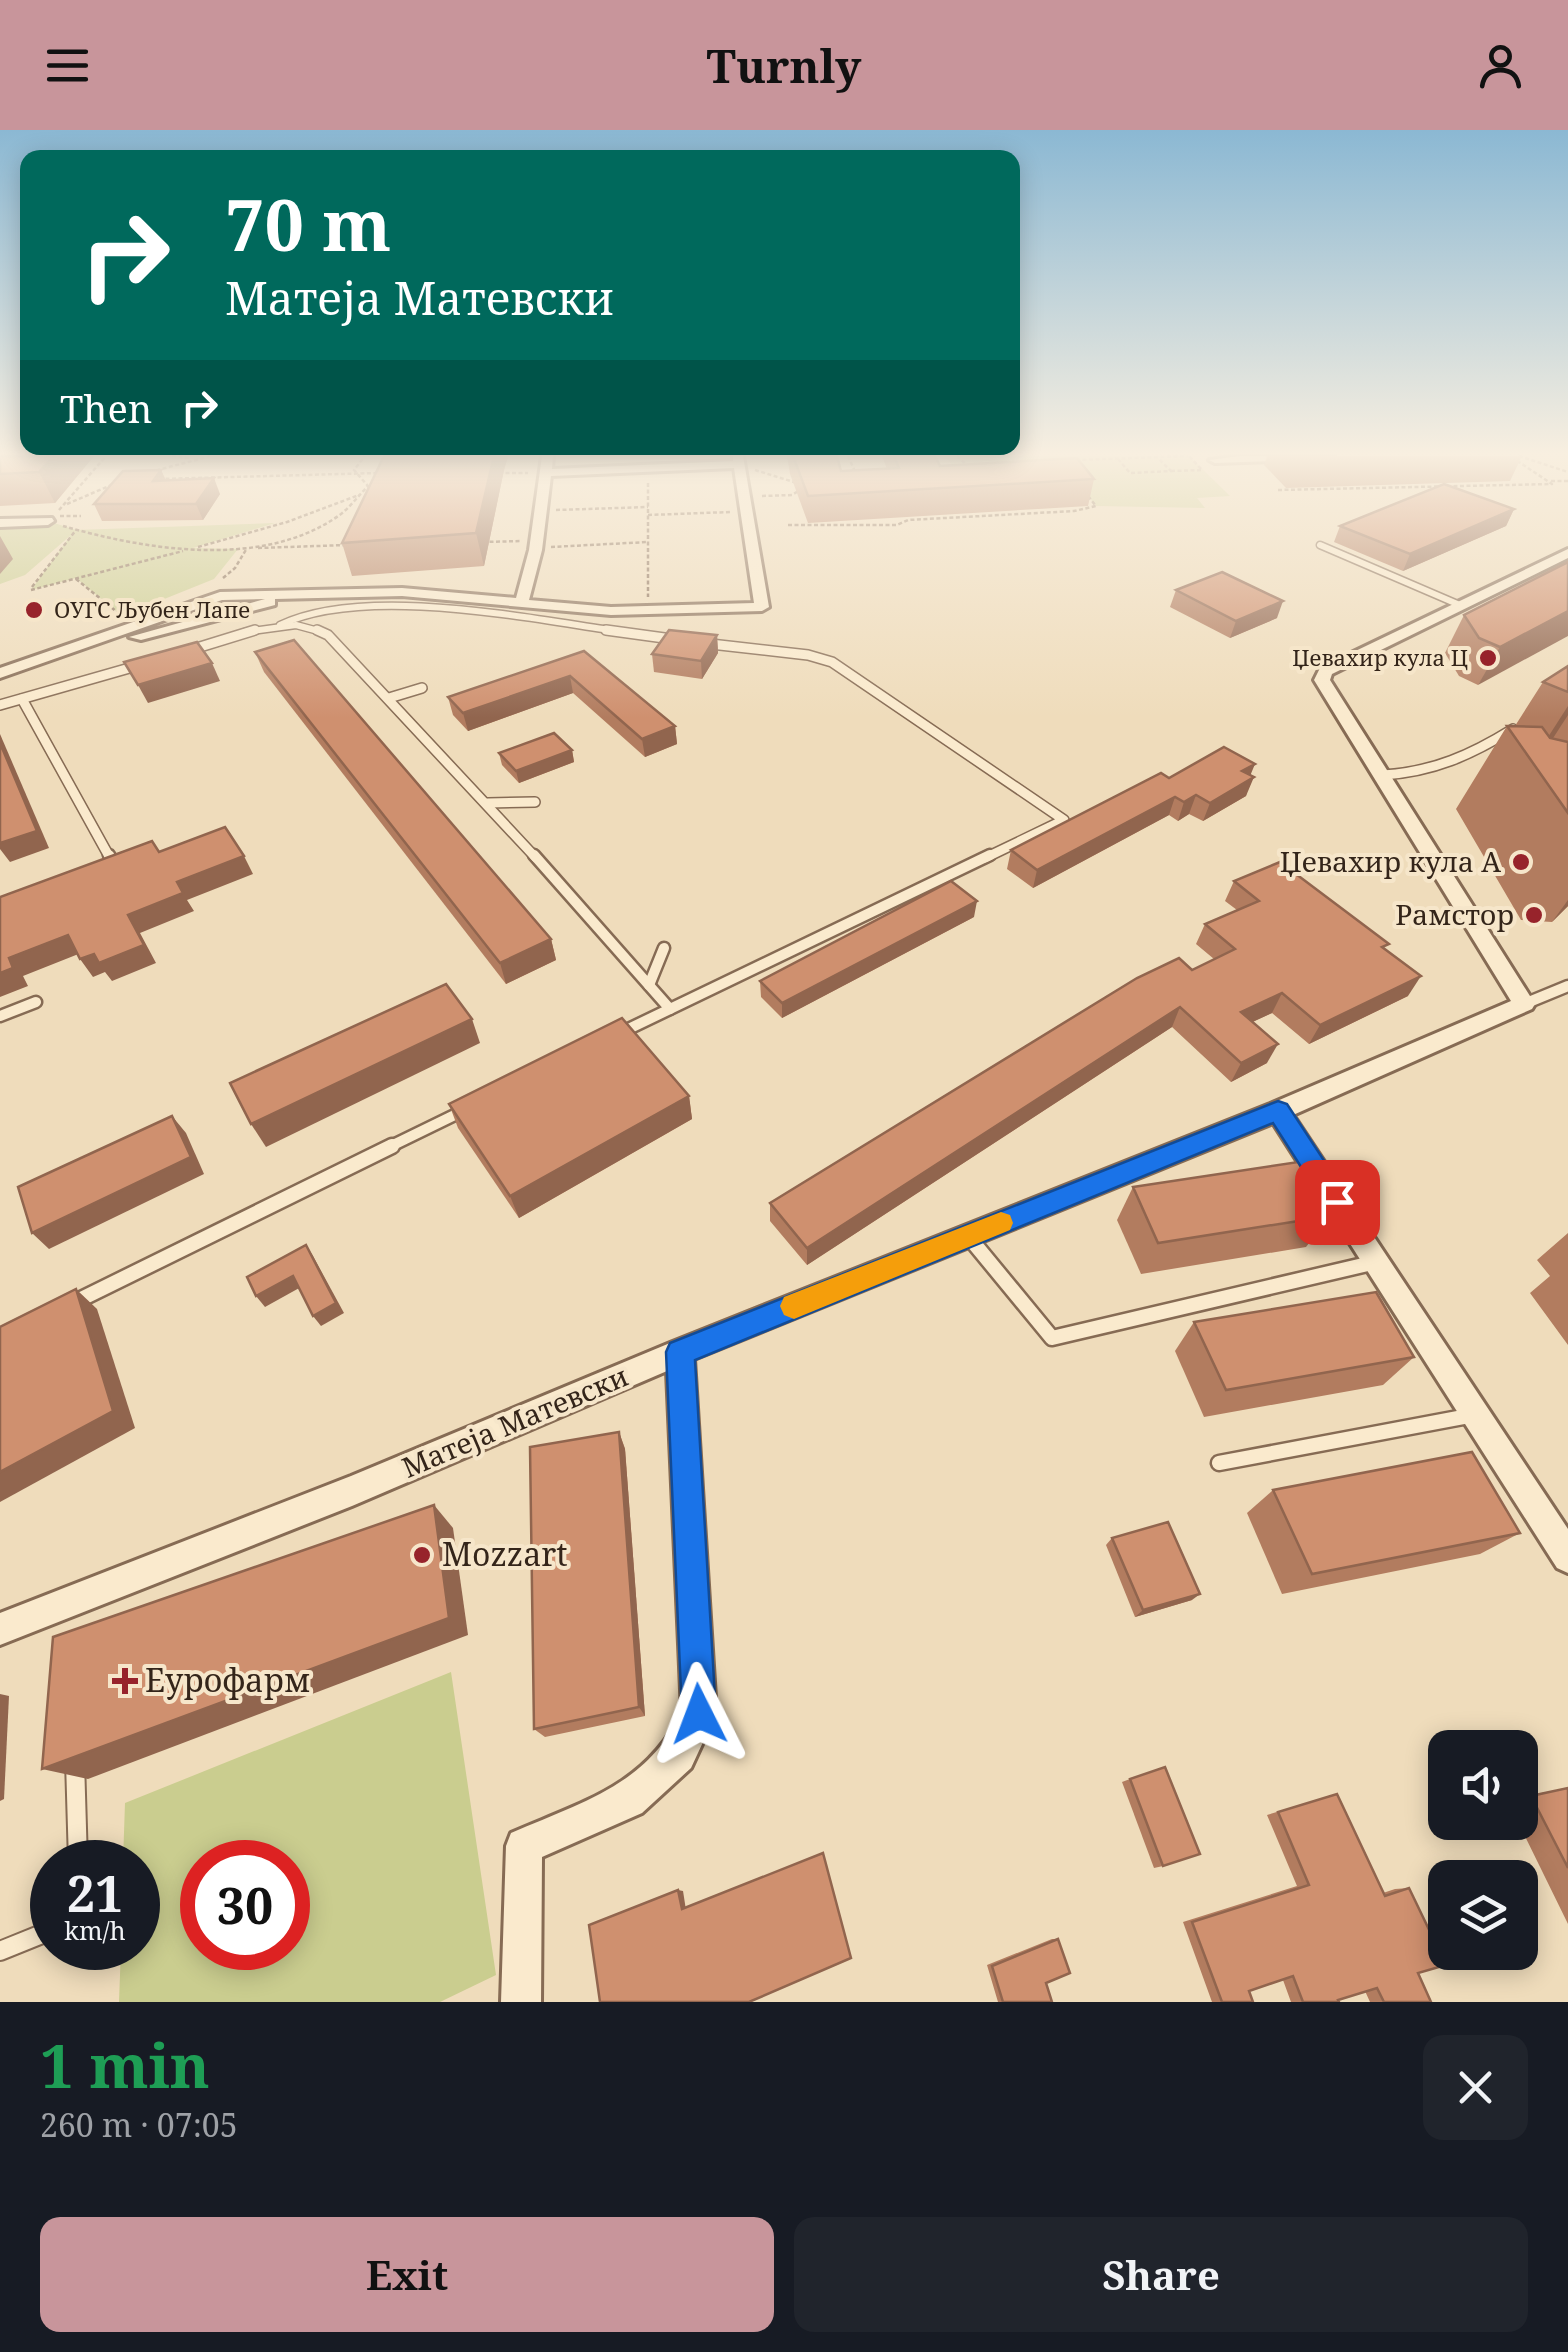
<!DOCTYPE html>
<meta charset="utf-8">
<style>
body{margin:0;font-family:"Noto Serif",serif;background:#20242c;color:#f1f3f6;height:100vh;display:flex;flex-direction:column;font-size:38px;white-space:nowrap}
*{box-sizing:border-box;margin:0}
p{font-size:32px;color:#9ea1a6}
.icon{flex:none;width:55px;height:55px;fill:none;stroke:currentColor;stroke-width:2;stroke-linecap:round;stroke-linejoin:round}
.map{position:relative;height:1872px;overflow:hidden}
.panel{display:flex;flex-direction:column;background:#171b24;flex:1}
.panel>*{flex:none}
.hud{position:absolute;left:20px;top:20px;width:1000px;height:305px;border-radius:20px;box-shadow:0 5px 25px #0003;background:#00695c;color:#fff;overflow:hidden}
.controls{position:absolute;left:1428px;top:1600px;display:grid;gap:20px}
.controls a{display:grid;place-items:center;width:110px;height:110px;border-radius:20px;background:#171b24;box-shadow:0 5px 25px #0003;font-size:50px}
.speed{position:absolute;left:30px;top:1710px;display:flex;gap:20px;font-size:50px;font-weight:700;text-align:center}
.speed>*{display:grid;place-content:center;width:130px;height:130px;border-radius:50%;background:#171b24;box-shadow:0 5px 25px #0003;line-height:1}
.speed small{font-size:25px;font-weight:400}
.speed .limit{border:15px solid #d22;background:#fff;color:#111}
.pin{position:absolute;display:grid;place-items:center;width:85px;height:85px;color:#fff;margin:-42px;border-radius:20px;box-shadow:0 5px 15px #0006}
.me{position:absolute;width:110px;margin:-55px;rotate:357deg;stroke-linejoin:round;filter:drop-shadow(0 0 8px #0008)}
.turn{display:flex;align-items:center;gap:35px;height:210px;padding:0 40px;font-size:45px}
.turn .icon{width:130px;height:130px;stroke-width:2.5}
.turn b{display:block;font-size:70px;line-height:85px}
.then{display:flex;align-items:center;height:95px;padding:0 40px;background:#0003;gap:20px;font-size:38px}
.round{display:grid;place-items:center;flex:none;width:105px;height:105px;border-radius:20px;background:#20242c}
.overview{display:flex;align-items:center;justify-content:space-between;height:170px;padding:0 40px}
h1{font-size:60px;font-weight:700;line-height:75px;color:#1e9e55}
.button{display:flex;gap:20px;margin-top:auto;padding:20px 40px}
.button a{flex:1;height:115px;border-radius:20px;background:#c8959b;color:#111;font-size:40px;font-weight:700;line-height:115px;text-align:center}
.button a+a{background:#20242c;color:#f1f3f6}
header{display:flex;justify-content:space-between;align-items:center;height:130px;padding:0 40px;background:#c8959b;color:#111;font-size:45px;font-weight:700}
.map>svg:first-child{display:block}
.green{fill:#cacd8f;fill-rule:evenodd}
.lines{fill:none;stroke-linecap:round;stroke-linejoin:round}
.service-far4-casing{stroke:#866b54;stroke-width:9}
.service-far3-casing{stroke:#866b54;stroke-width:12}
.service-far2-casing{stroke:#866b54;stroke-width:15}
.service-far1-casing{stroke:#866b54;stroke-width:19}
.service-casing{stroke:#866b54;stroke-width:22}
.minor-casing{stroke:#866b54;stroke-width:6}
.path{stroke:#866b54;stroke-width:2.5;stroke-dasharray:4 2.5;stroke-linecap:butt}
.service-far4{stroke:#faeacd;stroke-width:6}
.service-far3{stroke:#faeacd;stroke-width:9}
.service-far2{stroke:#faeacd;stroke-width:10}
.service-far1{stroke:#faeacd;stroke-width:14}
.service{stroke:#faeacd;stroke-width:18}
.minor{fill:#faeacd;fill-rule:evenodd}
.wall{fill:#b27c5f}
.shaded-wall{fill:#91654e}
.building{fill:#cf906f;stroke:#91654e;stroke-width:2.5}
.route{fill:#1a73e8;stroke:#114b97;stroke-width:2.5}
.slow{fill:#f59e0b}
.poi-dot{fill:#97232b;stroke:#f6e6ca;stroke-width:4}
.labels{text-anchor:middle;stroke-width:8;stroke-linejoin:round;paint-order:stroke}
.far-poi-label{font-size:22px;fill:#34251a;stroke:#f6e6ca;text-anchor:start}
.poi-label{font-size:28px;fill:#34251a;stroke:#f6e6ca;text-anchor:end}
.street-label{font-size:28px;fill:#34251a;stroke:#f6e6ca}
.near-poi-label{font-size:32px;fill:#34251a;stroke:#f6e6ca;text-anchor:start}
</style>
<header><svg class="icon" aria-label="menu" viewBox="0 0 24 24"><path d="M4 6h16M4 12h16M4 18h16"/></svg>Turnly<svg class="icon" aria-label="person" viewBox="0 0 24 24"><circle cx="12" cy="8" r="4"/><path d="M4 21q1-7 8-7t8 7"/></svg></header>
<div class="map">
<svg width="1568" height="1872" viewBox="0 0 1568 1872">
<rect width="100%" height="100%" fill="#efdcbb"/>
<!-- green -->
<g class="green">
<polygon points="944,326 1189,326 1230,366 1197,368 1205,378 1096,376 1084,361 960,343"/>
<polygon points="48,391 76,400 275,393 193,418 238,419 214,449 122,486 76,448 31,460 71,405 25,445 0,454 0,393"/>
<path d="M451,1542L496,1845L440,1872H119L121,1818H138V1732H123L125,1673ZM202,1732H288V1818H202Z"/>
</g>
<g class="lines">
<!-- service-far4 casing -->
<g class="service-far4-casing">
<g id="service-far4">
<polyline points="1320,415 1462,476"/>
<path d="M280,495C365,454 530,489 623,502"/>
<polyline points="245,502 296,495 322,502"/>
</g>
</g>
<!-- service-far3 casing -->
<g class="service-far3-casing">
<g id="service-far3">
<polyline points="317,500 328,505 536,728"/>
<polyline points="606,500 679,510"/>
<polyline points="702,513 808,525 832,532 1064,690 985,728"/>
<polyline points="187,521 255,500"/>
<polyline points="389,568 422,558"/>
<polyline points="22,569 110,728"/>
<polyline points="0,575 140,535"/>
<path d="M1383,645C1433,642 1471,625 1513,599"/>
<polyline points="488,673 535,672"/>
</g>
</g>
<!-- service-far2 casing -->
<g class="service-far2-casing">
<g id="service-far2">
<polyline points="109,725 115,736"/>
<polyline points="534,725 670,879"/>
<polyline points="649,855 664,818"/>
<polyline points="1524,874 1568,856"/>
<polyline points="0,886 36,872"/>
<polyline points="618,904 990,725"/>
<polyline points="387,1018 467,979"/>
</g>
</g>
<!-- service-far1 casing -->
<g class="service-far1-casing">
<g id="service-far1">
<polyline points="968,1106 1052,1208 1376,1132"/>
<polyline points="75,1172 392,1016"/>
<polyline points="1219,1333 1474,1285"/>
</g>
</g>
<!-- service casing -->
<g class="service-casing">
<g id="service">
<polyline points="75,1631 78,1732"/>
<polyline points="0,1821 52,1800"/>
</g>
</g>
<!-- minor casing -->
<g class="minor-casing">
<g id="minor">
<path d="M542,326H553L552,339L733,331V326H743L769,477L762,481L611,485L402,466L275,469V475L141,510L129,507L265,469L222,470L0,548V538L220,462L402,458L516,468L529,420ZM734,338L754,473L611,477L529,470L542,420L551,346Z"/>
<polygon points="1334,326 1328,329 1215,333 1209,330 1240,326"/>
<polygon points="52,388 54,391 48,395 0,397 0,389"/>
<path d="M1568,419V428L1332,544L1330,550L1535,874L1532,879L1293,985L1568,1399V1443L1557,1438L1273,993L694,1229L716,1584L691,1638L642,1683L542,1727L541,1872H501L506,1716L511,1703C582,1672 646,1656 682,1582L667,1241L352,1376L0,1515V1483L351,1346L670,1213L1270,974L1511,871L1314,550L1320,538Z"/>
</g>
</g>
<!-- path -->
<g class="path">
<polyline points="172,326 190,328"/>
<polyline points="848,326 857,346"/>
<polyline points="957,326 970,338"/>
<polyline points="1519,326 1568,342"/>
<polyline points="1118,329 1130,343 1171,341 1159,329"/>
<polyline points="1076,330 1188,326"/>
<polyline points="755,340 797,353"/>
<polyline points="1171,341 1202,340 1189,326"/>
<polyline points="150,342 211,326"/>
<polyline points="499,343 528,343"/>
<polyline points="159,349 378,343"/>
<polyline points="1551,351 1568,351"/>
<polyline points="648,353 648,467"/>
<polyline points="1278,360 1552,354 1510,326"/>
<polyline points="762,366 792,365 800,360"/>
<polyline points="67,374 116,353"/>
<polyline points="59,380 106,326"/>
<polyline points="556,380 648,377"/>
<polyline points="648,385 730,382"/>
<polyline points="60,386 81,386"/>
<polyline points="788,395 897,395 908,390 1074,381 1096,376 1088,366"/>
<path d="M63,396C147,420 264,440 341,384C351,376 359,365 368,356L354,340L365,326"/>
<polyline points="483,412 522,411"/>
<polyline points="198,417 287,392 359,365"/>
<polyline points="551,417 648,412"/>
<polyline points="258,418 347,415"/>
<polyline points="223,448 235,438 247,418"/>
<polyline points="76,449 122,486"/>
<polyline points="32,457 76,400"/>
<polyline points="31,460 183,421"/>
</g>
<!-- service-far4 -->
<use href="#service-far4" class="service-far4"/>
<!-- service-far3 -->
<use href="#service-far3" class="service-far3"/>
<!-- service-far2 -->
<use href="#service-far2" class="service-far2"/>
<!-- service-far1 -->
<use href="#service-far1" class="service-far1"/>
<!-- service -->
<use href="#service" class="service"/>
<!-- minor -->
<use href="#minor" class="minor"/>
</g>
<!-- wall -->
<g class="wall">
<polygon points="0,326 94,326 55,373 0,376"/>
<polygon points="384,326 508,326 504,340 484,436 352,446 342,413"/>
<polygon points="570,326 614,326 570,328"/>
<polygon points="787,326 837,326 841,341 887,339 882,326 935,326 940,336 1094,349 1088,376 808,393 790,344"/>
<polygon points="1267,326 1522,326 1510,351 1286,358 1264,335"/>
<polygon points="161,340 166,350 220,364 203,390 102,391 94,374"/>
<polygon points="1514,379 1506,396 1403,441 1334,412 1340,396"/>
<polygon points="1568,432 1478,555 1459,546 1445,523 1464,485"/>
<polygon points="1176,460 1277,488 1230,508 1170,477"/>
<polygon points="717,505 718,523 702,549 654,542 652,524"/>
<polygon points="584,521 675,596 677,614 645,627 573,563 468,601 453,585 448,567"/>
<polygon points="255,522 551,809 556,830 506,854 264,542"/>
<polygon points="1568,536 1568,776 1552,792 1521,790 1456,679 1507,596 1515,596 1543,552"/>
<polygon points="572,620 574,632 519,653 502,635 499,623"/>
<polygon points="1250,645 1246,666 1203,691 1189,684 1178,691 1169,685 1033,758 1007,739 1011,720 1169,648"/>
<polygon points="1234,751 1385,819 1408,866 1309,914 1272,883 1252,892 1267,933 1231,952 1172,897 807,1135 770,1091 770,1073 1192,840 1214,829 1196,814 1205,794 1237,780 1225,771"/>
<polygon points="974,787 782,888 761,867 760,851"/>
<polygon points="689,966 692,989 519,1088 458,998 449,974"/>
<polygon points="1133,1057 1330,1086 1306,1117 1141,1144 1117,1090"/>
<polygon points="1568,1103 1568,1215 1530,1163 1550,1146 1537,1130"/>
<polygon points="1194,1192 1414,1227 1383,1255 1204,1287 1175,1221"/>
<polygon points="619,1302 625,1319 645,1586 545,1607 534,1599"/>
<polygon points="1273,1360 1520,1403 1480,1424 1282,1464 1247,1383"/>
<polygon points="1112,1408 1192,1470 1135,1487 1106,1415"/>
<polygon points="1130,1649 1163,1736 1154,1738 1122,1652"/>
<polygon points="1568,1658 1568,1794 1518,1692 1520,1692 1520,1667"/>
<polygon points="1337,1664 1383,1763 1395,1759 1409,1758 1418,1843 1431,1872 1370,1872 1365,1861 1338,1870 1339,1872 1291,1872 1283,1850 1249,1861 1253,1872 1212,1872 1183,1792 1297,1756 1267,1685"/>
<polygon points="1052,1809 1058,1809 1046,1853 1052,1872 998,1872 987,1835"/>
</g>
<!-- shaded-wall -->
<g class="shaded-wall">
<polygon points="54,326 94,326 55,373 39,342"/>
<polygon points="494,326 508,326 504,340 484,436 476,403"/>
<polygon points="161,340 168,356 153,351"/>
<polygon points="214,348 220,364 203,390 196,374"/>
<polygon points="1514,379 1506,396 1403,441 1410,424"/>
<polygon points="0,406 13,429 0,444"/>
<polygon points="1283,471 1277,488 1230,508 1236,491"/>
<polygon points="1568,481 1568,506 1478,555 1500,517"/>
<polygon points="717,505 718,523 702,549 701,531"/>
<polygon points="212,533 220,551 148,573 138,555"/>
<polygon points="570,546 573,563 468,601 463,583"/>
<polygon points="1568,576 1568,585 1535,636 1532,632"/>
<polygon points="675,596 677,614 645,627 642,609"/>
<polygon points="0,604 49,718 10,732 0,719"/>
<polygon points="572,620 574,632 519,653 516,641"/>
<polygon points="1255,634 1248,651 1254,647 1246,666 1203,691 1210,673 1242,641"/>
<polygon points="1196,665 1189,684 1178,691 1184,672"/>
<polygon points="1175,667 1169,685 1033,758 1037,740"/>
<polygon points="244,726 253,744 187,770 194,781 140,803 156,833 112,851 105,842 93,847 80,829 128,785 177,752"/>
<polygon points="1568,770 1568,776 1552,792"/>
<polygon points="977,771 974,787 782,888 782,873"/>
<polygon points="68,805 81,823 23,846 28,856 0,867 0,843 9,828"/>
<polygon points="551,809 556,830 506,854 500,833"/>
<polygon points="1421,846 1408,866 1309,914 1320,895"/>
<polygon points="1282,863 1272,883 1231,902 1241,882"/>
<polygon points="1180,877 1172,897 807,1135 807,1118"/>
<polygon points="472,889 480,913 266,1017 251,994"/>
<polygon points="1278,914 1267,933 1231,952 1241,933"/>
<polygon points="689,966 692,989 519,1088 510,1066"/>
<polygon points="172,986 186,1003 204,1044 49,1119 32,1103"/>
<polygon points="306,1115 313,1126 344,1183 321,1196 313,1186"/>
<polygon points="293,1146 301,1157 265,1177 256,1166"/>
<polygon points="76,1159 97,1179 135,1298 0,1372 0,1342"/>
<polygon points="619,1302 625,1319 645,1586 639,1577"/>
<polygon points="434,1375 453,1398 468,1505 88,1649 42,1639"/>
<polygon points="1200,1464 1192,1470 1135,1487 1143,1480"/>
<polygon points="0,1564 9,1566 4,1669 0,1671"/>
<polygon points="678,1760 683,1761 686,1780 682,1779"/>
</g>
<!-- building -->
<g class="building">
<polygon points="0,326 54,326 39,342 0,344"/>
<polygon points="384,326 494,326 476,403 342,413"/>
<polygon points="793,326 837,326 841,341 899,338 894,326 935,326 940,336 1077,328 1094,349 808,366"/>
<polygon points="161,340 153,351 214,348 196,374 94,374 123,341"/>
<polygon points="1444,354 1514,379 1410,424 1340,396"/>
<polygon points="1568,432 1568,481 1500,517 1479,508 1464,485"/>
<polygon points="1222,442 1283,471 1236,491 1176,460"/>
<polygon points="669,500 717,505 701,531 652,524"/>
<polygon points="294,510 551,809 500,833 255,522"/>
<polygon points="197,512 212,533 138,555 124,532"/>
<polygon points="584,521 675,596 642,609 570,546 463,583 448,567"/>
<polygon points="1568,536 1568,562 1543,552"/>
<polygon points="1507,596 1542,597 1550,608 1568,612 1568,683"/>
<polygon points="554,603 572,620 516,641 499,623"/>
<polygon points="0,613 37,701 0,713"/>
<polygon points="1224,617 1255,634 1242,641 1254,647 1210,673 1196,665 1184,672 1175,667 1037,740 1011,720 1161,643 1169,648"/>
<polygon points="225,697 244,726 177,752 183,763 128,785 144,815 99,833 94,824 80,829 68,805 9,828 13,838 0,843 0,767 152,711 159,722"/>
<polygon points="1280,732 1389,814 1382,817 1421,846 1320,895 1282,863 1241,882 1278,914 1241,933 1180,877 807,1118 770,1073 1137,848 1179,828 1192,840 1235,819 1205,794 1259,771 1234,751"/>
<polygon points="951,751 977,771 782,873 760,851"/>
<polygon points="446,854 472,889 251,994 230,953"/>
<polygon points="622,888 689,966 510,1066 449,974"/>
<polygon points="172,986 191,1027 32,1103 18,1057"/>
<polygon points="1298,1032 1330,1086 1158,1113 1133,1057"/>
<polygon points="306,1115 336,1173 313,1186 293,1146 256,1166 247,1147"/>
<polygon points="76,1159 113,1281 0,1342 0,1197"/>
<polygon points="1376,1162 1414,1227 1226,1260 1194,1192"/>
<polygon points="619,1302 639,1577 534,1599 530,1317"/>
<polygon points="1472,1322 1520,1403 1312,1444 1273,1360"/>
<polygon points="434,1375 449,1488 42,1639 53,1507"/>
<polygon points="1168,1392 1200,1464 1143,1480 1112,1408"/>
<polygon points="1165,1637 1200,1724 1163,1736 1130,1649"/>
<polygon points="1568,1658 1568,1738 1531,1666"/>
<polygon points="1337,1664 1385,1766 1409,1758 1446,1835 1418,1843 1431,1872 1384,1872 1377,1858 1338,1870 1339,1872 1303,1872 1293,1846 1249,1861 1253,1872 1222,1872 1192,1792 1309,1755 1278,1682"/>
<polygon points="823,1723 851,1828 749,1872 600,1872 589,1795 678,1760 682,1779"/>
<polygon points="1058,1809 1070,1843 1046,1853 1052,1872 1003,1872 992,1836"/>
</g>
<!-- sky -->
<linearGradient id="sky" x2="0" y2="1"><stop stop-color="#8bb8d3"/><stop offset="0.55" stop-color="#f8efe0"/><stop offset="1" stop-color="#f8efe0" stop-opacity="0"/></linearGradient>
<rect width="1568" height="588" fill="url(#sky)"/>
<!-- route -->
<polygon class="route" points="1278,971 1287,974 1346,1064 1349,1072 1346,1079 1337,1082 1328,1079 1273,993 695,1230 716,1584 711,1597 699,1602 687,1597 682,1584 666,1222 670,1213"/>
<!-- slow -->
<polygon class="slow" points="1001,1082 1010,1085 1013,1093 1010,1100 794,1189 784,1185 780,1176 784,1167"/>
<!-- markers -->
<g class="poi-dot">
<circle cx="34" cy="480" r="10"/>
<circle cx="1488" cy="528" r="10"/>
<circle cx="1521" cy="732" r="10"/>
<circle cx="1534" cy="785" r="10"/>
<circle cx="422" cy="1425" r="10"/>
<path d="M120 1536h10v10h10v10h-10v10h-10v-10h-10v-10h10z"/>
</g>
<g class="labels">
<!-- far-poi labels -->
<g class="far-poi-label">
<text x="54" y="488">ОУГС Љубен Лапе</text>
<text x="1468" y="536" text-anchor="end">Џевахир кула Ц</text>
</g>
<!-- poi labels -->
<g class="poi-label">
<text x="1501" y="742">Џевахир кула А</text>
<text x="1514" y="795">Рамстор</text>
</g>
<!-- street labels -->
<g class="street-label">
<text transform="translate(515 1292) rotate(-23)" y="10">Матеја Матевски</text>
</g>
<!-- near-poi labels -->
<g class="near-poi-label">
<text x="442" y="1436">Mozzart</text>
<text x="145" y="1562">Еурофарм</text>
</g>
</g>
</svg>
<div class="controls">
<a><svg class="icon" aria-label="sound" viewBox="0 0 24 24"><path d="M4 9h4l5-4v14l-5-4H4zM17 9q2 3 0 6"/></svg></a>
<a><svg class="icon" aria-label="layers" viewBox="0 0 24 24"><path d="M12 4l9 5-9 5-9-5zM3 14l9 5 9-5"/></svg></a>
</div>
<div class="speed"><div>21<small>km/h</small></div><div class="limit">30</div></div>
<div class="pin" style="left:1337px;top:1072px;background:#d93025"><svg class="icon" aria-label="arrive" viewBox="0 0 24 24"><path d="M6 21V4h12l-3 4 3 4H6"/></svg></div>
<svg class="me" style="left:699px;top:1584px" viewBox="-20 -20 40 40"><path d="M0-17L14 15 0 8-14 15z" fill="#1a73e8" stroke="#fff" stroke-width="4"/></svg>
<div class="hud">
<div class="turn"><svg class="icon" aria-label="right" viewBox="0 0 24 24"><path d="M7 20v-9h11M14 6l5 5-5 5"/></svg><div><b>70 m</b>Матеја Матевски</div></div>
<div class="then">Then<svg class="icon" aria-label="right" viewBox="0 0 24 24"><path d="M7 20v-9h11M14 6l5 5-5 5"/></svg></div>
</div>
</div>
<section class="panel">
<div class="overview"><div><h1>1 min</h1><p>260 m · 07:05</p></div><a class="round"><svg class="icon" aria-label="close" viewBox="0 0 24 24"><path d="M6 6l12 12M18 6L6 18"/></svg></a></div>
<div class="button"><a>Exit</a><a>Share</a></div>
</section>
